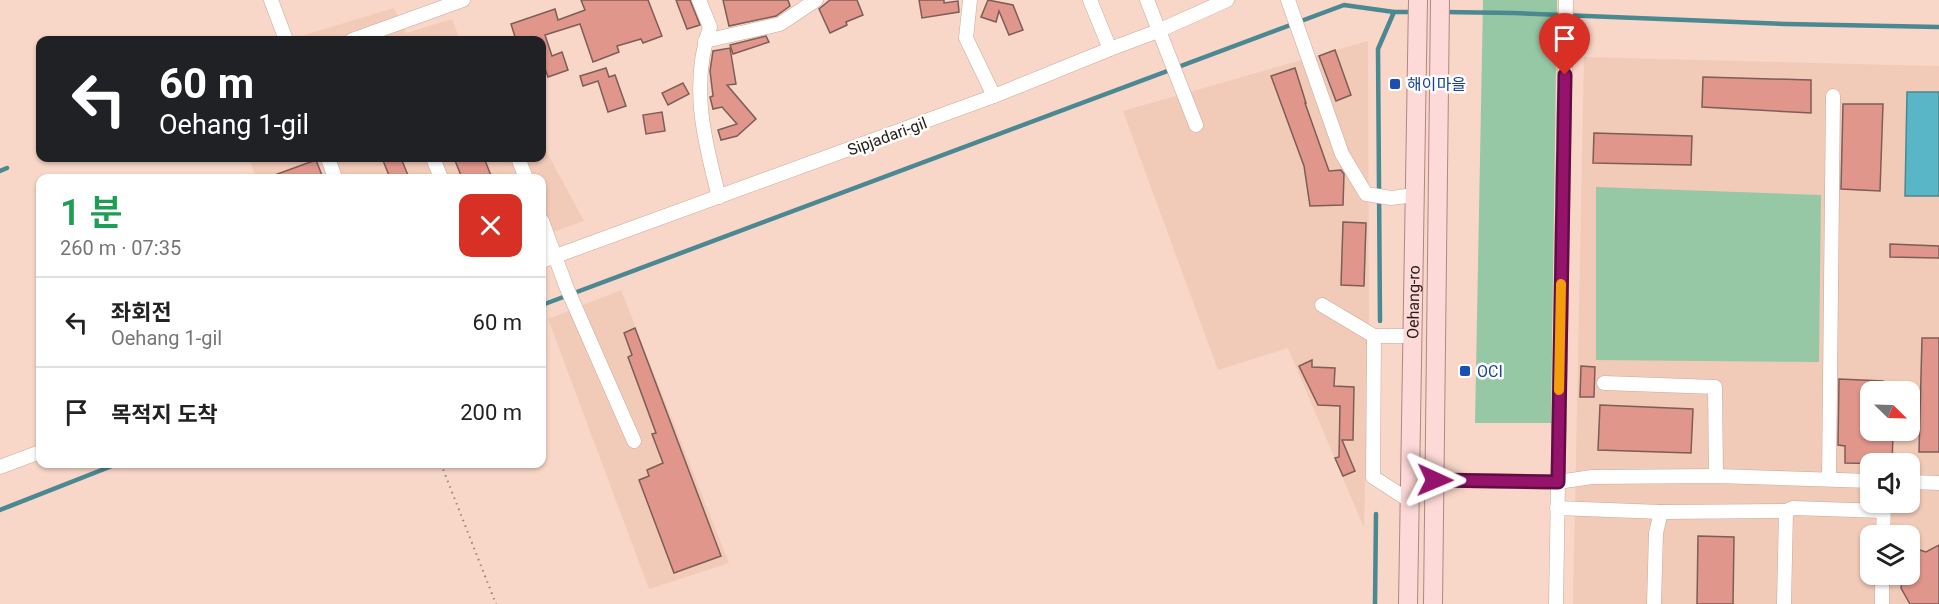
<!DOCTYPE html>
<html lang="ko">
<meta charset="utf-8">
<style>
body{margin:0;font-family:Roboto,"Noto Sans KR",sans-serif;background:#f2f2f2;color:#222;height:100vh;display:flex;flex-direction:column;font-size:22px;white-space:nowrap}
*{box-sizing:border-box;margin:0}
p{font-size:20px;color:#767676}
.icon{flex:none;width:33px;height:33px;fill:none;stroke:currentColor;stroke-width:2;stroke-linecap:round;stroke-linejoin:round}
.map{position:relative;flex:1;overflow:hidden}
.sheet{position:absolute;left:36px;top:174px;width:510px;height:294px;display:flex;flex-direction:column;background:#fff;border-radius:12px;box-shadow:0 2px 4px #0004}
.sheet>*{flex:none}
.banner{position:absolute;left:36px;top:36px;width:510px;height:126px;border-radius:12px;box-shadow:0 2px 4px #0004;background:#202124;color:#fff;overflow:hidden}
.needle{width:39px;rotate:113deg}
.tools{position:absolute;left:1860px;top:381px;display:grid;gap:12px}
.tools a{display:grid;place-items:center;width:60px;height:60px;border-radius:12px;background:#fff;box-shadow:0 2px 4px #0004;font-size:30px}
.pin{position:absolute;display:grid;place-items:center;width:51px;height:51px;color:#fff;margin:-62px -26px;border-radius:50% 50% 50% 0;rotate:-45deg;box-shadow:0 0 6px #0007}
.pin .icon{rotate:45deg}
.me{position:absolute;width:66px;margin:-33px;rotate:91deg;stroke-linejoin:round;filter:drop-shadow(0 0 4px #0008)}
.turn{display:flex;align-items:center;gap:21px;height:126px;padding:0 24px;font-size:27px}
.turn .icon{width:78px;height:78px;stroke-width:2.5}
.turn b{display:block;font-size:42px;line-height:51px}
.round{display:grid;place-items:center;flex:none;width:63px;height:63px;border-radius:12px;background:#f2f2f2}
.overview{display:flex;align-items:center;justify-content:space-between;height:102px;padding:0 24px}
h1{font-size:36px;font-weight:600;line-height:45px;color:#1e9e55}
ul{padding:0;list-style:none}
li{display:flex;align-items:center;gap:18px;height:90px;padding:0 24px;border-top:2px solid #e0e0e0}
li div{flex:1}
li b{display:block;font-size:22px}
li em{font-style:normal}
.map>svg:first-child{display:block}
.built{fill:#f2cab8;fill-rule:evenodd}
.green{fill:#97c8a5}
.water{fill:#59b6c7;stroke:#4a8892;stroke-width:1.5}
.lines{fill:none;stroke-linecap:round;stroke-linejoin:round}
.stream{stroke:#4a8892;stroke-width:4.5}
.building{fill:#e0968b;stroke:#7c5d58;stroke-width:1.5}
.minor-casing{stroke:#c8a99b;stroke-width:15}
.major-casing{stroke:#b18683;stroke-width:20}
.path{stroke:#978176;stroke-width:2;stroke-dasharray:1.5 4.5;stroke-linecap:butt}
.minor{stroke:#fff;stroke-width:14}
.major{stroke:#fdd9d8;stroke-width:18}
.route-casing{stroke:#620c46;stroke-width:15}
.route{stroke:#96136b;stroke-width:10}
.slow{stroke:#f59e0b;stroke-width:10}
.transit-dot{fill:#1a4fb4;stroke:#fff;stroke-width:2}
.labels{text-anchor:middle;stroke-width:5;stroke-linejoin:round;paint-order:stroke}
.transit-label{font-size:16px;fill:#164399;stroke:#fff;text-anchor:start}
.street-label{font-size:16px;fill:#271c16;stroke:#fff}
</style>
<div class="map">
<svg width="1939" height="604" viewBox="0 0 1939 604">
<rect width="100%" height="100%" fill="#f8d7c8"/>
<!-- built -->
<g class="built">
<polygon points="394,8 406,33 452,19 460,40 288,40"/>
<polygon points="1368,41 1369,318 1364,528 1288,348 1218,370 1123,111"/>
<path d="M1584,57L1939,66V604H1573ZM1870,392H1910V430H1870ZM1870,464H1910V502H1870ZM1870,536H1910V574H1870Z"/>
<polygon points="542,143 584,221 542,236 542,178 256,178 249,158 542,158"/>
<polygon points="621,290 729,563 649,589 548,319"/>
</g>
<!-- green -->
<g class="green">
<polygon points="1483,0 1557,0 1551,423 1475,423"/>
<polygon points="1596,187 1821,195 1819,362 1596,360"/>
</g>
<!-- water -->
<polygon class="water" points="1907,92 1939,92 1939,196 1905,196"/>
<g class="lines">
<!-- stream -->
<g class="stream">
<polyline points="1443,12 1513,13 1786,24 1939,27"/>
<polyline points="0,171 7,168"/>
<polyline points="542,305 1344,5 1394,12 1414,12"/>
<polyline points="1380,321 1378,49 1394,12"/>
<polyline points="0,510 117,464"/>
<polyline points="1375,604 1376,514"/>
</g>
</g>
<!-- building -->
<g class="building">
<polygon points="581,0 648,0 662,36 643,43 641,39 617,46 619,52 593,62 580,24 545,35 552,56 562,52 568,70 548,77 542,60 542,40 516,40 511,24 555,9 558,20 585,10"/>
<polygon points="676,0 690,0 700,25 687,29"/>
<polygon points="723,0 788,0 790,6 776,16 729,26"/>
<polygon points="830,0 857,0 863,15 846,22 847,25 830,33 819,9"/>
<polygon points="919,0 944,0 944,3 958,1 959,12 922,18"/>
<polygon points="988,0 1013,5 1023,30 1009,35 999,11 996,22 981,17"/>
<polygon points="766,36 769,42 733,54 730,45"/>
<polygon points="730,48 736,84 727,85 756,119 737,136 721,140 718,130 737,124 722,107 713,109 710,97 713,96 710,71 713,51"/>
<polygon points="1335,50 1351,95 1336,101 1319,56"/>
<polygon points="606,68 609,77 615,75 626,106 608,112 598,81 583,86 580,76"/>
<polygon points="1295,68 1306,103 1305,103 1329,171 1341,170 1344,174 1343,205 1310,206 1304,166 1271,76"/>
<polygon points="1703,77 1811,80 1811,113 1702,107"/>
<polygon points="683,83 689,94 668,105 662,93"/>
<polygon points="1843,104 1883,104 1880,191 1841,189"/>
<polygon points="662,112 665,131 646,134 643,115"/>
<polygon points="1594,133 1692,136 1691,165 1593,163"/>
<polygon points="382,158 401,158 409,178 390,178"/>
<polygon points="454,158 484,158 492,178 462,178"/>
<polygon points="316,160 323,178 269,178 269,177"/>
<polygon points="1343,222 1366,223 1364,286 1341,285"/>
<polygon points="1890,244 1939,246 1939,258 1890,257"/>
<polygon points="635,328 721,556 674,573 639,480 649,476 647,470 663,463 652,434 656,433 628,357 632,355 624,333"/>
<polygon points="1922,338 1939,338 1939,452 1919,452"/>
<polygon points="1312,360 1312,367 1335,368 1334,386 1354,387 1353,440 1342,440 1355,471 1343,476 1335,458 1339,457 1340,406 1318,405 1299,366"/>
<polygon points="1581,366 1595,367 1594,397 1580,397"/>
<polygon points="1839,379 1883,381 1883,392 1870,392 1870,430 1893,434 1892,464 1845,463 1845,446 1838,445"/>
<polygon points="1600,405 1693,409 1691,453 1598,450"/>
<polygon points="1698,536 1734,537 1733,604 1697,604"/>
<polygon points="1939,545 1939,604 1910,604 1901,588 1902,582 1910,576 1910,547 1926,552"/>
</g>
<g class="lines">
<!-- minor casing -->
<g class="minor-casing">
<g id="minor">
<polyline points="271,0 286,40"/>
<path d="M699,0L710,27C690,85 704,140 719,197"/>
<polyline points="970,0 966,38 994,96"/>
<polyline points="1090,0 1110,49"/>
<polyline points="1147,0 1196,125"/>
<polyline points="1288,0 1342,154 1366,194 1391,198 1415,195"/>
<polyline points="352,40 463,0"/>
<polyline points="705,41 780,24 816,0"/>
<polyline points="328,158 335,178"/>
<polyline points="433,158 441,178"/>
<polyline points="518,158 526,178"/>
<polyline points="542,221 566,286 634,441"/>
<polyline points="542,261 994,96 1110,49 1158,31 1227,0"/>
<polyline points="1322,305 1374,336 1412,336"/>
<polyline points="1374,336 1373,477 1410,501"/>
<polyline points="1604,383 1715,387 1716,476"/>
<polyline points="0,467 40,452"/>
<polyline points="1829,479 1833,96"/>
<polyline points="1435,480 1558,482 1592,477 1716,476 1870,481"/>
<polyline points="1910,482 1939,483"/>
<polyline points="1557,508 1661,512"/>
<polyline points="1883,536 1884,505"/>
<polyline points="1556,604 1566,0"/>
<polyline points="1654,604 1656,533 1661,512 1786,511"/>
<polyline points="1784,604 1786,511 1793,508 1884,511"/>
<polyline points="1882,604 1882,574"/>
</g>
</g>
<!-- major casing -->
<g class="major-casing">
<g id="major">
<path id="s1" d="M1408,604L1418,0"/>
<polyline points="1433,604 1440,0"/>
</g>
</g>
<!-- path -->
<polyline class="path" points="441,464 496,604"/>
<!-- minor -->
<use href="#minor" class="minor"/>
<!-- major -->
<use href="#major" class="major"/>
</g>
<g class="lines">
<!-- route casing -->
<g class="route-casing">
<polyline id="route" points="1435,480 1558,482 1565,75"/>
</g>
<!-- route -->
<use href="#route" class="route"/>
<!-- slow -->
<polyline class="slow" points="1559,390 1561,284"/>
</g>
<!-- markers -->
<g class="transit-dot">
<rect x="1389" y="78" width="12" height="12" rx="3"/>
<rect x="1459" y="365" width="12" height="12" rx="3"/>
</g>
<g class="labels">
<!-- transit labels -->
<g class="transit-label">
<text x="1407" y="90">해이마을</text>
<text x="1477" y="377">OCI</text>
</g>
<!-- street labels -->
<g class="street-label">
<text transform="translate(887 136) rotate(-20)" y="6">Sipjadari-gil</text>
<text dy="6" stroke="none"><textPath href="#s1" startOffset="302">Oehang-ro</textPath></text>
</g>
</g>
</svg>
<div class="tools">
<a><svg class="needle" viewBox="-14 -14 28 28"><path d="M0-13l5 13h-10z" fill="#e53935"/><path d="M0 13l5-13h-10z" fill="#767676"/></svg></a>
<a><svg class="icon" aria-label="sound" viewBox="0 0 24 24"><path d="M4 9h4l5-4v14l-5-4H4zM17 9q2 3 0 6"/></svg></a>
<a><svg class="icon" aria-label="layers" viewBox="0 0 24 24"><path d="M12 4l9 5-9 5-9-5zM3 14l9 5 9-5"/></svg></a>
</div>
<div class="pin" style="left:1565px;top:75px;background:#d93025"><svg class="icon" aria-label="arrive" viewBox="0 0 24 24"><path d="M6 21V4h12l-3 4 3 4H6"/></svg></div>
<svg class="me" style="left:1435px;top:480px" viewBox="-20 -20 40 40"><path d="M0-17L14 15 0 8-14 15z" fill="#96136b" stroke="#fff" stroke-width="4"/></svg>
<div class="banner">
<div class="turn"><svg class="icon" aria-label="left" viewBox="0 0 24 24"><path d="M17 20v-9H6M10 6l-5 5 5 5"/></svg><div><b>60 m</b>Oehang 1-gil</div></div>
</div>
<section class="sheet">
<div class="overview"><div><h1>1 분</h1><p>260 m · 07:35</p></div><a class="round" style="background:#d93025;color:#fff"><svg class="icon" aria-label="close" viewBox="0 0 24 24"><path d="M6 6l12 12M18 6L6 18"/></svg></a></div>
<ul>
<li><svg class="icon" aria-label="left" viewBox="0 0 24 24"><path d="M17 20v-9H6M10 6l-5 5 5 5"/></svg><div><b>좌회전</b><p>Oehang 1-gil</p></div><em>60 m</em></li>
<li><svg class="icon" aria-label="arrive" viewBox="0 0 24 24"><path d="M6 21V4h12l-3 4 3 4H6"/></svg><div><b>목적지 도착</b></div><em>200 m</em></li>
</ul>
</section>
</div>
